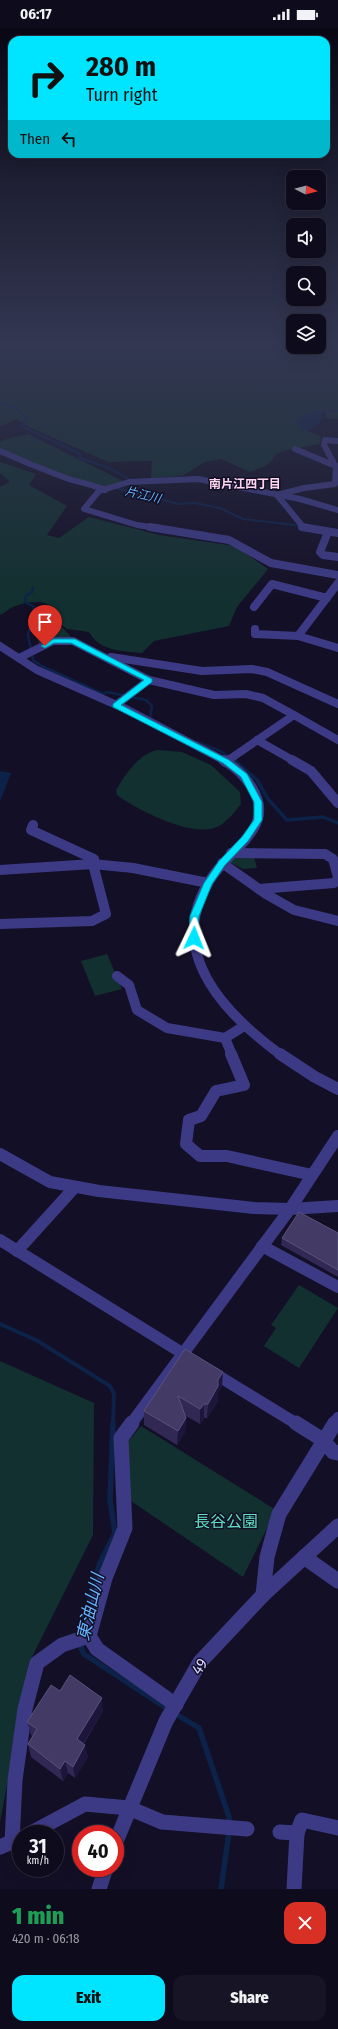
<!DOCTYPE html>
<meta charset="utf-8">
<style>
body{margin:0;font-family:"Fira Sans Condensed","Noto Sans JP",sans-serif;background:#171425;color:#f1f3f6;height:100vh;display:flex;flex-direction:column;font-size:15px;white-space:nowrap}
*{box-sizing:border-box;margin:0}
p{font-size:13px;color:#9b9ba3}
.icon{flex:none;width:22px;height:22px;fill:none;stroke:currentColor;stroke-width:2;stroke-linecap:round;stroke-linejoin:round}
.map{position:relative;height:1861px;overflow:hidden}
.panel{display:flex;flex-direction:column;background:#0e0b1c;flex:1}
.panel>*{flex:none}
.banner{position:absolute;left:8px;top:8px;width:322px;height:122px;border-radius:12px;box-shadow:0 4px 16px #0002,0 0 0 1px #2e2b3b;background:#00e5ff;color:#111;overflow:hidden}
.needle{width:26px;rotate:96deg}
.controls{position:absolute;left:286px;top:142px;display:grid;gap:8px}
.controls a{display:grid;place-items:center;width:40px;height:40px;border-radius:8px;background:#0e0b1c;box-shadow:0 4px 16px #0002,0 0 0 1px #2e2b3b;font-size:20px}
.speed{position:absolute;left:12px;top:1797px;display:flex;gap:8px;font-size:20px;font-weight:700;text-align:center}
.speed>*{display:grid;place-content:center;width:52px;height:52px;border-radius:50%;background:#0e0b1c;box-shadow:0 4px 16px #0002,0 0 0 1px #2e2b3b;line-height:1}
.speed small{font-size:10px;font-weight:400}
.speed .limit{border:6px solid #d22;background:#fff;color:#111}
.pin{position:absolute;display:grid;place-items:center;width:34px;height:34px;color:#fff;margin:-41px -17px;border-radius:50% 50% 50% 0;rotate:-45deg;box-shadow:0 0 4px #0007}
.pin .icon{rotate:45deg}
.me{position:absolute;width:44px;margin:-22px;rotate:2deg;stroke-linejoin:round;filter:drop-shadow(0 0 3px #0008)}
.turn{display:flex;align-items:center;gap:14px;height:84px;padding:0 12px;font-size:18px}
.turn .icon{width:52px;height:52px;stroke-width:2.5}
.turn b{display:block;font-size:28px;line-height:34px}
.then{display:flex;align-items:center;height:38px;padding:0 12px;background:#0003;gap:8px;font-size:15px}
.round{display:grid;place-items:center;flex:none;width:42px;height:42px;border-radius:12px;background:#171425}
.headline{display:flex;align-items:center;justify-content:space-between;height:68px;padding:0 12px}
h1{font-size:24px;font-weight:800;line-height:30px;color:#1e9e55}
.cta{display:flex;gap:8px;margin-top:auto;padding:8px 12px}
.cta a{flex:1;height:46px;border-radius:12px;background:#00e5ff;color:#111;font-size:16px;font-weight:800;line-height:46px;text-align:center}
.cta a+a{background:#171425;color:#f1f3f6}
.status{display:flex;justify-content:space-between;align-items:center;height:28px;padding:0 20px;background:#0e0b1c;direction:ltr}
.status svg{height:11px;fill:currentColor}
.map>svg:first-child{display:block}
.green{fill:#12302f}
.water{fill:#0c2248}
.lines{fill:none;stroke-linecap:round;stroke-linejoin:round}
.stream-far4{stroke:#0c2248;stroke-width:2}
.stream-far3{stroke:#0c2248;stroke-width:2.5}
.stream-far2{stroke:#0c2248;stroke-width:3.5}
.stream-far1{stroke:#0c2248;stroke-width:4}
.stream{stroke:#0c2248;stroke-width:5.5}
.minor-far4{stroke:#3d3a85;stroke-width:6}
.minor-far3{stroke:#3d3a85;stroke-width:8}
.minor-far2{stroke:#3d3a85;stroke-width:10}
.minor-far1{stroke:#3d3a85;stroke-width:12}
.minor{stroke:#3d3a85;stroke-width:15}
.tertiary-far3{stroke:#3d3a85;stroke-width:8}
.tertiary-far2{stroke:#3d3a85;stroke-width:10}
.tertiary-far1{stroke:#3d3a85;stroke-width:12}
.tertiary{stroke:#3d3a85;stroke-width:15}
.wall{fill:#312854}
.shaded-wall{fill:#1d163a}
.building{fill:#433a66;stroke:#5a527e}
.route{fill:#00e5ff;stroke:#0095a6}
.labels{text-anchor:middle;stroke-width:3;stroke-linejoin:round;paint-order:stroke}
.far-neighbourhood-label{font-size:12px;font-weight:bold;fill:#ffd6f0;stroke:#130f26}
.far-water-label{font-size:12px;font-style:italic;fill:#62b6ff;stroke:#130f26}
.near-park-label{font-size:16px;fill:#5fe0c0;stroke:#130f26}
.near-street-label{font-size:16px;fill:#d9d4ff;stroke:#130f26}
.near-water-label{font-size:17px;font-style:italic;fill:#62b6ff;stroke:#130f26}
</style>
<div class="status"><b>06:17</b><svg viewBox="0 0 49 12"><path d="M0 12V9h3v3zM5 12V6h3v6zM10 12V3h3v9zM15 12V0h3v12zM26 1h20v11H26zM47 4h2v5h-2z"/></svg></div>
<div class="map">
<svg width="338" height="1861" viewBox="0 0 338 1861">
<rect width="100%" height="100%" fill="#130f26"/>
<!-- green -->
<g class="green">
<path d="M0,315H293V319H319V315H338V391L326,390L324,382L303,387L299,391L308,403L321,408L320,416L283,423L274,428C271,438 259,440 250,444L221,431L205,434L182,448L151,450L152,433L108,434L31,400L16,391L0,399Z"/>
<path d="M28,406L125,454L105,461L72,450L0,422V414C9,409 18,409 28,406Z"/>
<path d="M0,434L36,446L29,457L67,478L47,507L59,510L89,489L159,507L228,517L241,522L268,541L237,579L229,598L154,613L142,625C122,623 99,623 89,604L67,601L59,595C58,570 31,571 13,579C8,581 5,585 0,587V459L10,454L0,445Z"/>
<polygon points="43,578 72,610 39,616 33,594 37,580"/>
<path d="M158,722L182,724L211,737L240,764L241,776C235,784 226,795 217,799C192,810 137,782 117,767L116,762C125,747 139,725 158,722Z"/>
<polygon points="230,829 254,829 257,840 243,841 229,834"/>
<polygon points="107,926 122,961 95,968 81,933"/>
<polygon points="299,1257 338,1280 299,1340 264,1318 276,1300 271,1297"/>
<polygon points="0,1333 94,1375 93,1507 31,1631 0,1794"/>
<polygon points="141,1398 276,1482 243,1549 125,1469 125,1417"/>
</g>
<!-- water -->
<g class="water">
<path d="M316,383H322C324,395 313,402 303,403L295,392L301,390L302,386Z"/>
<polygon points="0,743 11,745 0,774"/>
</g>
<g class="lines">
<!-- stream-far4 -->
<g class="stream-far4">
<polyline points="0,375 16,380 27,390 21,398 80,426 80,430 109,440 134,454"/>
<polyline points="319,383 338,383"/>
<polyline points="115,460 179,476 195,475 220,480 243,491 302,498"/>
</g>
<!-- stream-far3 -->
<g class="stream-far3">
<polyline points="33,560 32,564 26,568 25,574 34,579 28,607 33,632 42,638 103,666 107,664 146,672 152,678 150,690 152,692"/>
<polyline points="197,714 220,723 236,733"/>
</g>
<!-- stream-far2 -->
<polyline class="stream-far2" points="234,732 257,752 268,771 287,792 323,789 338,795"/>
<!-- stream-far1 -->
<polyline class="stream-far1" points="0,1296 36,1312 110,1358 114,1366 113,1396"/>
<!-- stream -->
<g class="stream">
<polyline points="81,1605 99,1537 115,1505 110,1472 113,1395"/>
<polyline points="79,1615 84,1626 169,1682"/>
<polyline points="174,1685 199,1700 229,1789 229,1795"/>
<polyline points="221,1861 229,1804"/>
</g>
<!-- minor-far4 -->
<g class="minor-far4">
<polyline points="295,421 338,439"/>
<path d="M0,423C22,433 44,442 66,450C80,455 92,456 105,462"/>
<polyline points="156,500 137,497 84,481 99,463 129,454 198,451 300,471 338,482"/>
<polyline points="304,500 277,467 304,460 335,456 336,439 324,417 325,412 338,413"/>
</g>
<!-- minor-far3 -->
<g class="minor-far3">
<polyline points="150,499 229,512 271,535 338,547"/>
<polyline points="302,499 338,505"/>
<polyline points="328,504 320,524 323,527 338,529"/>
<polyline points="254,579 272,556 327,570"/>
<polyline points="255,601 255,606 298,608 338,555"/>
<polyline points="298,608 338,620"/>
<polyline points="111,629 202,643 252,641 267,644 338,676"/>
<polyline points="19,630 53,613 73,613 149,652 214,667 246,666 263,670 294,687"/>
<polyline points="116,677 149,652"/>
<polyline points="257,712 294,733"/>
<polyline points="227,733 294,687 338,712"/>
</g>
<!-- minor-far2 -->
<g class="minor-far2">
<polyline points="292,732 311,743 338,775"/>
<polyline points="226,734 229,732"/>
<polyline points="231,825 325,826 333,831 338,849"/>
<polyline points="222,835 266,866 294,882 338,893"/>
<polyline points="0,842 93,836 133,840 208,855"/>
<polyline points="259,861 334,855 338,851"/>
<polyline points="0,896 92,893 106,886 93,836 94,831 31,802 33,797"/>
<polyline points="117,948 129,957 137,982 167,1000 225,1010 244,998"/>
<polyline points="225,1010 232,1027"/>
</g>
<!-- minor-far1 -->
<g class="minor-far1">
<polyline points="231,1026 244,1057 216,1063 201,1088 189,1092 186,1116 200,1128 227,1128 312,1147"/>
<polyline points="0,1126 50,1154 99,1163 254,1180 290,1181 338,1178"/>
<polyline points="0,1212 187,1328"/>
<polyline points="262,1218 338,1259"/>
<polyline points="17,1223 75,1159"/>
<polyline points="212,1344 297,1396"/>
<polyline points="131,1396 290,1181 338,1108"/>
</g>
<!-- minor -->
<g class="minor">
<polyline points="132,1395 121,1410 125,1500 105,1550 89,1608 97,1621 176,1677"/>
<polyline points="296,1395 323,1412 333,1424 338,1425"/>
<polyline points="304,1529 338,1553"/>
<polyline points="280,1804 297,1805 302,1792 338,1800"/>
<polyline points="29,1806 85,1776 129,1780 162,1794 247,1801"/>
<polyline points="12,1815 15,1752 25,1681 37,1635 62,1617 89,1608"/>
<polyline points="0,1819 21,1810"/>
<polyline points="294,1861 297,1805"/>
</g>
<!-- tertiary-far3 -->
<polyline class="tertiary-far3" points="0,618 37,642 128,682 225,733"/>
<!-- tertiary-far2 -->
<path class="tertiary-far2" d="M223,732C243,743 268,771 256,796C246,817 222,832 210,852C164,924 225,986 281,1027"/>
<!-- tertiary-far1 -->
<g class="tertiary-far1">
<polyline points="280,1026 315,1049 338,1061"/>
<polyline points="334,1396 338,1390"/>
</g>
<!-- tertiary -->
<g class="tertiary">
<polyline points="263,1567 267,1529 279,1486 335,1395"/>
<polyline points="115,1816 166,1693 200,1634 263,1567 338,1498"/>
<polyline points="99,1861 106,1840"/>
</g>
</g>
<!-- wall -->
<g class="wall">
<polygon points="338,1205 338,1249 281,1217 282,1210"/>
<polygon points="185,1321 222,1358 218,1365 218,1373 207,1390 204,1390 200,1396 184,1387 186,1390 185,1404 177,1417 144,1397 144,1383"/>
<polygon points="60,1663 103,1683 84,1716 88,1729 75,1750 68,1745 63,1753 31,1729 28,1716 33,1708 31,1707 27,1694"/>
</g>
<!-- shaded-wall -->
<g class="shaded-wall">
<polygon points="223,1344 222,1358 218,1365 218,1373 207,1390 208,1376 218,1352"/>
<polygon points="204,1376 204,1390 200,1396 200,1381"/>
<polygon points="186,1390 185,1404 177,1417 178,1403"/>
<polygon points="102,1670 103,1683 79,1723 77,1711"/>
<polygon points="85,1717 88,1729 75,1750 73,1739"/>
<polygon points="65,1733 68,1745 63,1753 60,1741"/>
</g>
<!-- building -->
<g class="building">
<polygon points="299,1184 338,1205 338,1242 282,1210"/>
<polygon points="185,1321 223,1344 218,1352 218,1358 208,1376 204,1376 200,1381 178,1368 186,1390 178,1403 144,1383"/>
<polygon points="70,1647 102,1670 77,1711 85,1717 73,1739 65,1733 60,1741 28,1716 37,1701 27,1694 51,1657 60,1663"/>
</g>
<!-- sky -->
<linearGradient id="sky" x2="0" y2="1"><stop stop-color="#0a0815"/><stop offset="0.55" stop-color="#333752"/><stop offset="1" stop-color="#333752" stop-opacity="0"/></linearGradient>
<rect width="338" height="575" fill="url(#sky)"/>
<!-- route -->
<polygon class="route" points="53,611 75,611 152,651 152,654 121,677 229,732 247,746 262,774 262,792 248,813 225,837 212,856 199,888 197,912 190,912 189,910 190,888 204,855 219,833 242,809 254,792 254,774 241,749 223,735 113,679 113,676 144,652 71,615 54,615 45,620 41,618"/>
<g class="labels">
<!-- far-neighbourhood labels -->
<g class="far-neighbourhood-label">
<text x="245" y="460">南片江四丁目</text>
</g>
<!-- far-water labels -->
<g class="far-water-label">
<text transform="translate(143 467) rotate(13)" y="4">片江川</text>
</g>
<!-- near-park labels -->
<g class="near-park-label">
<text x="226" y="1499">長谷公園</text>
</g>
<!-- near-street labels -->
<g class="near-street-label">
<text transform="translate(199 1638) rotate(-56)" y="6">49</text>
</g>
<!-- near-water labels -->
<g class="near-water-label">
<text transform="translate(90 1579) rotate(-77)" y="6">東油山川</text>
</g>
</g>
</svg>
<div class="controls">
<a><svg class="needle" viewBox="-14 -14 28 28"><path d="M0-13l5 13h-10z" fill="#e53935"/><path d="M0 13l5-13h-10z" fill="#9b9ba3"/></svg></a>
<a><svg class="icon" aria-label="sound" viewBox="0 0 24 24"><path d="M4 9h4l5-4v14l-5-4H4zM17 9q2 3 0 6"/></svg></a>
<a><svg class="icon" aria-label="search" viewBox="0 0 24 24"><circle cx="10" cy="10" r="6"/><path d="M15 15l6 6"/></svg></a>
<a><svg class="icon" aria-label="layers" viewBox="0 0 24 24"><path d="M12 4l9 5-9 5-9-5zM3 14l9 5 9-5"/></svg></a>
</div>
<div class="speed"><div>31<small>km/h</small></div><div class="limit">40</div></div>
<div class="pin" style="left:45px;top:618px;background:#d93025"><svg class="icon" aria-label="arrive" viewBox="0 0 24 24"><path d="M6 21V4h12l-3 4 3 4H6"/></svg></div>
<svg class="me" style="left:194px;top:910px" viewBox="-20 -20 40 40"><path d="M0-17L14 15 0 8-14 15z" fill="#00e5ff" stroke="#fff" stroke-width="4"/></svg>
<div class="banner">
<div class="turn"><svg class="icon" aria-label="right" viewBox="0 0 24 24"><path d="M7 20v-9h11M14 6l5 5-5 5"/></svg><div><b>280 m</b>Turn right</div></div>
<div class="then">Then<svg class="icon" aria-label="left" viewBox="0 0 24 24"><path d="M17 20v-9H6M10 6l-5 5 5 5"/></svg></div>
</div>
</div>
<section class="panel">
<div class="headline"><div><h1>1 min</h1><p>420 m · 06:18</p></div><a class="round" style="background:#d93025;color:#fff"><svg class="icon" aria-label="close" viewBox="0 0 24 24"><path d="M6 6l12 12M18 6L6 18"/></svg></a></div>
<div class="cta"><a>Exit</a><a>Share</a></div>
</section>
